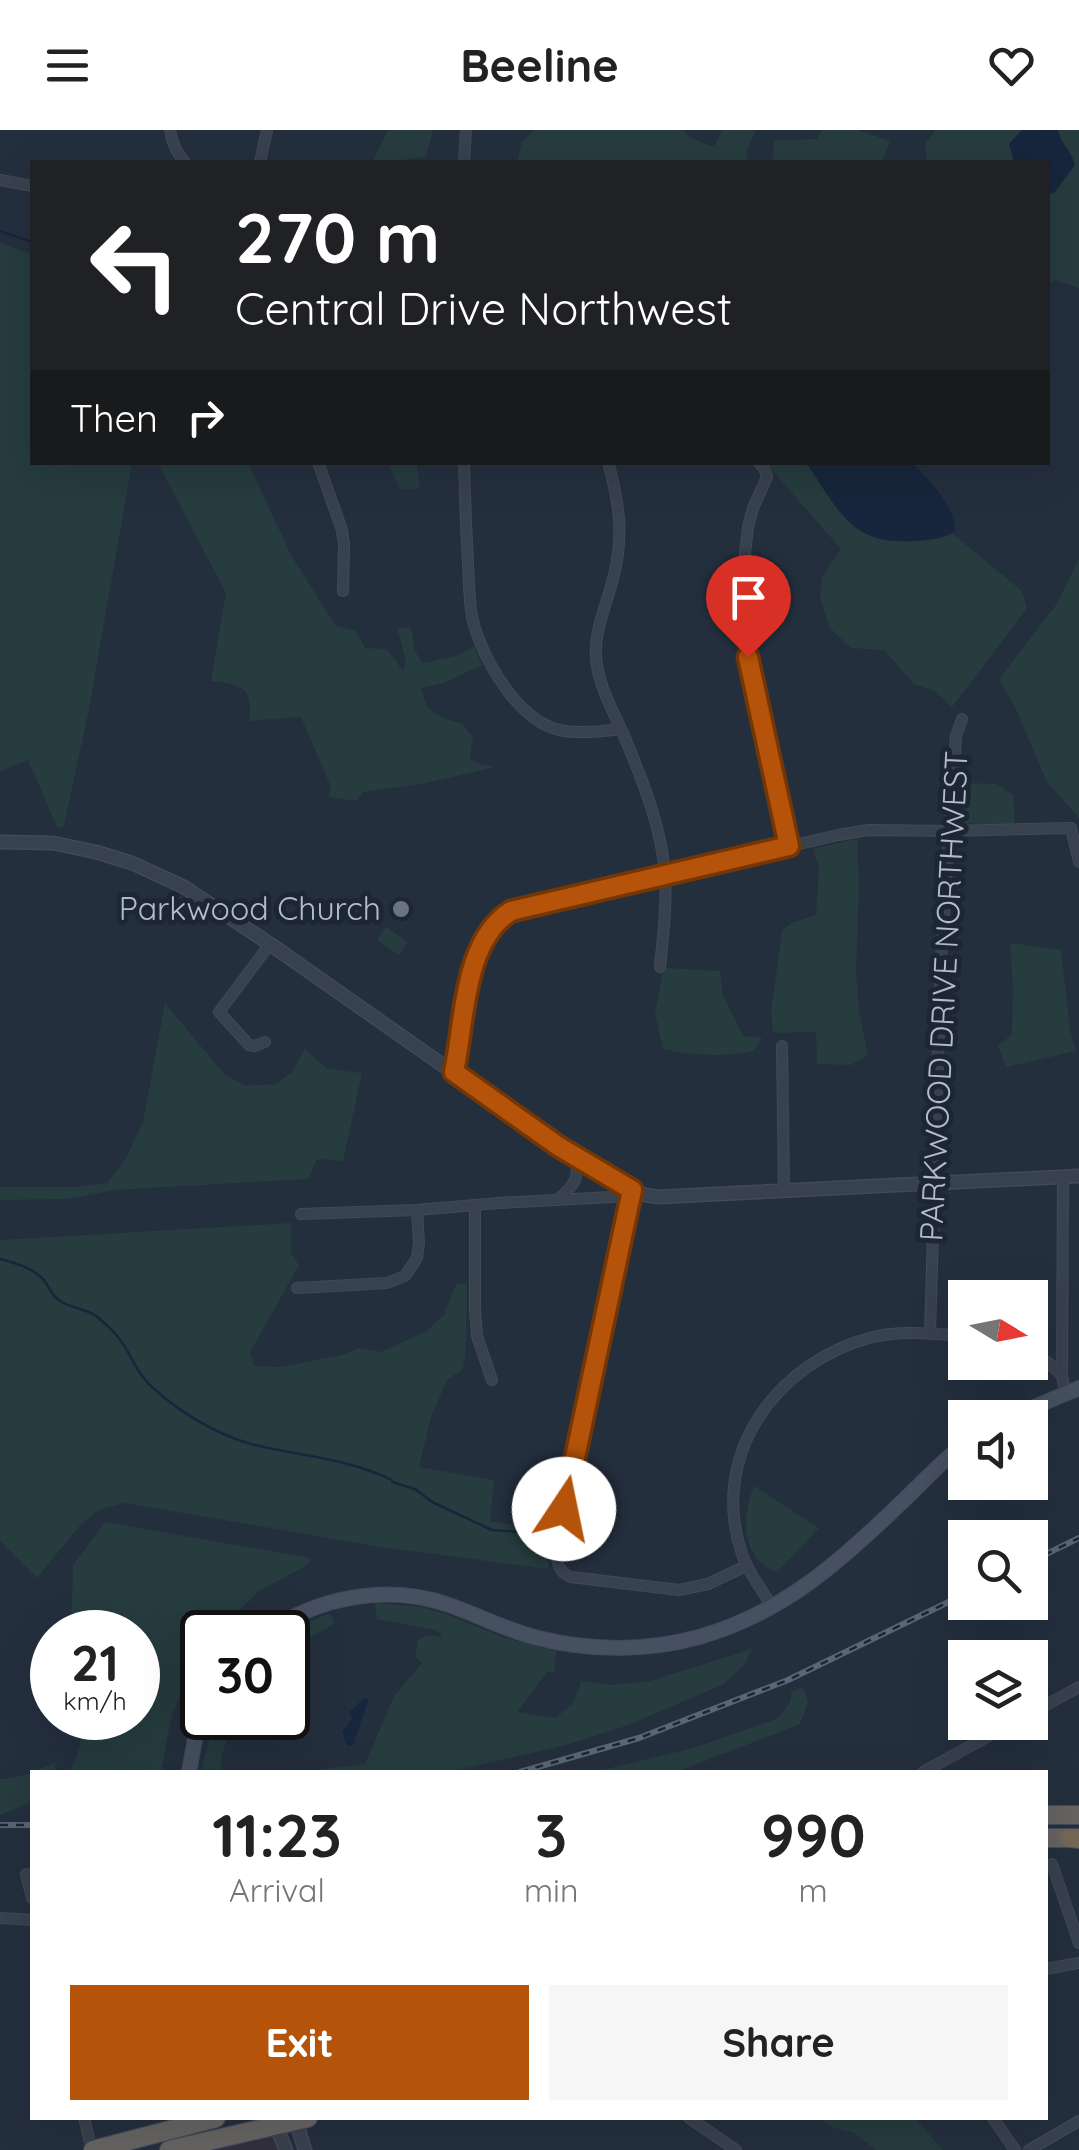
<!DOCTYPE html>
<style>
body{margin:0;font-family:Quicksand,sans-serif;background:#f6f6f6;color:#222;height:100vh;display:flex;flex-direction:column;font-size:38px;white-space:nowrap}
*{box-sizing:border-box;margin:0}
p{font-size:32px;color:#767676}
.icon{flex:none;width:55px;height:55px;fill:none;stroke:currentColor;stroke-width:2;stroke-linecap:round;stroke-linejoin:round}
.map{position:relative;flex:1;overflow:hidden}
.sheet{position:absolute;left:30px;top:1640px;width:1018px;height:350px;display:flex;flex-direction:column;background:#fff;border-radius:0px;box-shadow:0 10px 40px #0002}
.sheet>*{flex:none}
.banner{position:absolute;left:30px;top:30px;width:1020px;height:305px;border-radius:0px;box-shadow:0 10px 40px #0002;background:#202124;color:#fff;overflow:hidden}
.needle{width:65px;rotate:100deg}
.tools{position:absolute;left:948px;top:1150px;display:grid;gap:20px}
.tools a{display:grid;place-items:center;width:100px;height:100px;border-radius:0px;background:#fff;box-shadow:0 10px 40px #0002;font-size:50px}
.speed{position:absolute;left:30px;top:1480px;display:flex;gap:20px;font-size:50px;font-weight:700;text-align:center}
.speed>*{display:grid;place-content:center;width:130px;height:130px;border-radius:50%;background:#fff;box-shadow:0 10px 40px #0002;line-height:1}
.speed small{font-size:25px;font-weight:400}
.speed .limit{border:5px solid #111;border-radius:15px;background:#fff;color:#111}
.pin{position:absolute;display:grid;place-items:center;width:85px;height:85px;color:#fff;margin:-102px -42px;border-radius:50% 50% 50% 0;rotate:-45deg;box-shadow:0 0 10px #0007}
.pin .icon{rotate:45deg}
.me{position:absolute;width:110px;margin:-55px;rotate:11deg;stroke-linejoin:round;filter:drop-shadow(0 0 8px #0008)}
.turn{display:flex;align-items:center;gap:35px;height:210px;padding:0 40px;font-size:45px}
.turn .icon{width:130px;height:130px;stroke-width:2.5}
.turn b{display:block;font-size:70px;line-height:85px}
.then{display:flex;align-items:center;height:95px;padding:0 40px;background:#0003;gap:20px;font-size:38px}
.eta{display:flex;justify-content:space-evenly;align-items:center;height:170px;text-align:center}
.eta b{font-size:60px;font-weight:700;line-height:70px}
.button{display:flex;gap:20px;margin-top:auto;padding:20px 40px}
.button a{flex:1;height:115px;border-radius:0px;background:#b45309;color:#fff;font-size:40px;font-weight:700;line-height:115px;text-align:center}
.button a+a{background:#f6f6f6;color:#222}
header{display:flex;justify-content:space-between;align-items:center;height:130px;padding:0 40px;background:#fff;font-size:45px;font-weight:700}
.map>svg:first-child{display:block}
.medical{fill:#32303f}
.green{fill:#263c3f}
.water{fill:#17263c}
.lines{fill:none;stroke-linecap:round;stroke-linejoin:round}
.stream{stroke:#17263c;stroke-width:2.5}
.minor-casing{stroke:#414a57;stroke-width:12}
.tertiary-casing{stroke:#414a57;stroke-width:15}
.secondary-casing{stroke:#414a57;stroke-width:16}
.trunk-casing{stroke:#434c59;stroke-width:20}
.motorway-casing{stroke:#434c59;stroke-width:20}
.minor{stroke:#38414e;stroke-width:10}
.tertiary{stroke:#38414e;stroke-width:12}
.secondary{stroke:#465061;stroke-width:14}
.trunk{stroke:#656462;stroke-width:18}
.motorway{stroke:#746855;stroke-width:18}
.rail-casing{stroke:#5a6575;stroke-width:6}
.rail{stroke:#1d2633;stroke-width:2.5;stroke-dasharray:8;stroke-linecap:butt}
.route-casing{stroke:#753606;stroke-width:25}
.route{stroke:#b45309;stroke-width:18}
.worship-dot{fill:#6b7280;stroke:#1d2633;stroke-width:4}
.labels{text-anchor:middle;stroke-width:10;stroke-linejoin:round;paint-order:stroke}
.poi-label{font-size:32px;fill:#b4bcc9;stroke:#1d2633;text-anchor:end}
.street-label{font-size:32px;fill:#b4bcc9;stroke:#1d2633}
</style>
<header><svg class="icon" aria-label="menu" viewBox="0 0 24 24"><path d="M4 6h16M4 12h16M4 18h16"/></svg>Beeline<svg class="icon" aria-label="heart" viewBox="0 0 24 24"><path d="M12 20l-8-8c-3-5 5-10 8-4 3-6 11-1 8 4z"/></svg></header>
<div class="map">
<svg width="1079" height="2020" viewBox="0 0 1079 2020">
<rect width="100%" height="100%" fill="#242f3e"/>
<!-- medical -->
<polygon class="medical" points="270,2004 275,2005 284,2020 212,2020"/>
<!-- green -->
<g class="green">
<polygon points="388,0 433,0 426,27 403,30 402,32 372,32"/>
<polygon points="534,0 683,0 691,8 714,17 722,0 756,0 747,20 747,32 517,32 522,12"/>
<polygon points="822,0 858,0 890,11 882,32 772,32 774,10 817,9"/>
<polygon points="935,0 1079,0 1079,158 1055,150 1048,154 1048,32 927,32 925,13"/>
<polygon points="0,113 32,124 32,332 132,333 88,584 64,695 58,699 28,630 0,641"/>
<path d="M158,333H248L292,427L336,496L356,501L365,518L387,519L403,541L406,531L397,498L411,497L415,521L423,533L457,526L474,516L482,535L444,553L421,558L427,577L443,588L463,594L473,607L470,628L478,634L496,637L421,654L363,662L356,671L328,667L331,657L301,587L249,591C254,556 241,555 211,551L226,463Z"/>
<polygon points="388,333 417,333 420,358 400,360"/>
<polygon points="766,333 807,333 829,367 856,399 937,409 953,404 1022,461 1027,478 952,577 935,561 915,555 884,520 851,518 830,498 820,467 822,447 841,419"/>
<polygon points="1079,429 1079,688 1047,652 1015,577 999,549 1056,475"/>
<polygon points="962,653 997,654 1013,665 1015,695 960,693"/>
<polygon points="857,709 859,753 856,843 859,881 868,925 851,935 817,934 816,902 773,903 771,883 782,800 792,793 816,785 819,736 813,719"/>
<polygon points="386,797 408,812 399,825 377,810"/>
<polygon points="1010,813 1061,820 1070,899 1076,921 1006,937 998,916 1012,904 1013,858"/>
<path d="M664,838L720,841L723,866L743,906L762,908L754,921C726,927 691,926 663,919L655,883Z"/>
<polygon points="165,873 225,945 246,956 276,954 292,942 305,919 327,939 362,943 343,1031 317,1029 308,1049 113,1060 68,1069 0,1070 0,1057 76,1057 107,1053 126,1028 143,992"/>
<polygon points="291,1093 291,1124 299,1135 250,1222 254,1236 282,1237 342,1225 359,1218 381,1222 425,1202 444,1185 456,1154 467,1154 466,1219 463,1239 447,1250 431,1287 419,1337 494,1350 490,1391 553,1401 548,1439 381,1417 125,1373 100,1379 82,1393 37,1448 0,1411 0,1110"/>
<path d="M754,1356L819,1398L777,1442C740,1430 742,1385 754,1356Z"/>
<path d="M105,1392L311,1428L307,1435L259,1461L217,1502H202V1518L172,1584L161,1642H69C80,1622 84,1611 76,1588H138V1502H71L73,1435Z"/>
<polygon points="375,1473 420,1477 446,1484 502,1507 556,1521 554,1542 547,1542 517,1582 555,1588 573,1574 581,1551 611,1555 650,1551 752,1519 744,1535 724,1554 623,1597 566,1615 450,1642 300,1642 365,1634 394,1566 422,1533 415,1526 418,1510 428,1505 440,1507 442,1504 435,1500 377,1489"/>
<polygon points="328,1484 332,1486 335,1493 288,1521 286,1502"/>
<path d="M803,1557L808,1572L800,1594L676,1642H593L693,1618L776,1589C785,1581 792,1574 791,1562Z"/>
<path d="M215,1588H239C229,1606 219,1620 222,1642H201Z"/>
<path d="M55,1633V1642H32V1672L0,1685V1649C25,1648 32,1641 55,1633Z"/>
<polygon points="820,1988 915,1988 943,2020 876,2020 854,2003 831,1997"/>
</g>
<!-- water -->
<g class="water">
<path d="M1022,0H1058C1061,14 1071,20 1075,35L1054,63L1048,64V32H1014L1009,14Z"/>
<path d="M807,334L912,333C929,350 955,375 955,401C944,408 931,410 917,411C851,416 840,382 807,334Z"/>
<polygon points="364,1568 367,1568 368,1571 353,1615 347,1616 342,1602 352,1588 349,1582"/>
</g>
<g class="lines">
<!-- stream -->
<g class="stream">
<polyline points="0,101 32,112"/>
<path d="M0,1129C14,1133 31,1137 42,1148C49,1155 51,1166 60,1171C69,1177 79,1178 89,1182C100,1187 110,1198 118,1207C131,1223 136,1243 152,1257C179,1282 216,1304 251,1314C299,1326 347,1328 392,1350V1352L415,1359L432,1372L492,1400L546,1404"/>
</g>
<!-- minor casing -->
<g class="minor-casing">
<g id="minor">
<path d="M170,0C172,12 177,24 185,32"/>
<polyline points="260,32 267,0"/>
<polyline points="464,32 466,0"/>
<polyline points="0,50 32,56"/>
<polyline points="318,332 342,400 344,415 343,461"/>
<path d="M464,332C465,366 466,400 468,433C469,451 469,470 472,487C481,527 517,590 559,600C579,604 600,602 621,599"/>
<path d="M608,332C619,371 624,406 614,445C608,471 594,500 596,527C598,558 616,585 627,613C644,654 662,700 665,745C667,775 663,807 660,837"/>
<polyline points="758,332 764,338 767,347 753,378 748,397 739,477 789,716"/>
<polyline points="265,912 255,916 249,915 219,882 270,814"/>
<polyline points="782,916 784,1061"/>
<path d="M454,942C465,891 463,812 511,781L838,705L869,700L949,701L1071,698L1079,732"/>
<polyline points="1063,1047 1062,1245 1065,1263"/>
<path d="M632,1060L567,1361L557,1427C558,1437 561,1443 571,1447L679,1460L708,1454L746,1436"/>
<path d="M557,1070C573,1057 582,1047 574,1026"/>
<polyline points="475,1075 475,1180 477,1206 492,1250"/>
<polyline points="301,1084 417,1080 498,1073 631,1066"/>
<polyline points="297,1158 387,1153 405,1146 417,1128 419,1113 417,1080"/>
<polyline points="930,1204 941,829 956,606 962,589"/>
<polyline points="1030,1222 1046,1231 1062,1245"/>
<path d="M772,1477C762,1459 748,1443 742,1424C708,1325 777,1231 873,1207C902,1200 935,1204 965,1206"/>
<polyline points="1030,1584 1079,1557"/>
<polyline points="923,1642 1014,1592"/>
<polyline points="1052,1734 1079,1813"/>
<polyline points="26,1744 32,1768"/>
<polyline points="0,1788 32,1790"/>
<polyline points="1045,1839 1079,1833"/>
<polyline points="84,1988 92,2020"/>
<polyline points="689,1988 736,2020"/>
<polyline points="993,1988 1015,2020"/>
<polyline points="1029,2020 1079,1991"/>
</g>
</g>
<!-- tertiary casing -->
<g class="tertiary-casing">
<g id="tertiary">
<polyline points="0,712 53,713 96,722 132,733 184,757 270,814 558,1016 619,1054 645,1065 659,1067 738,1063 1079,1046"/>
<polyline points="296,1991 305,2020"/>
<polyline points="276,1996 286,2020"/>
</g>
</g>
<!-- secondary casing -->
<g class="secondary-casing">
<g id="secondary">
<polyline points="1008,1288 1079,1258"/>
<path d="M268,1502C320,1466 389,1454 449,1475C478,1485 504,1499 534,1507C587,1521 645,1522 699,1507C784,1483 842,1430 904,1370C924,1351 943,1330 965,1313"/>
<polyline points="189,1642 196,1604 202,1586"/>
</g>
</g>
<!-- trunk casing -->
<g class="trunk-casing">
<g id="trunk">
<polyline points="1045,1685 1079,1685"/>
<polyline points="1045,1708 1079,1708"/>
<polyline points="93,2020 216,1988"/>
<polyline points="169,2020 308,1988"/>
</g>
</g>
<!-- motorway casing -->
<g class="motorway-casing">
<polyline id="motorway" points="1069,1708 1079,1709"/>
</g>
<!-- minor -->
<use href="#minor" class="minor"/>
<!-- tertiary -->
<use href="#tertiary" class="tertiary"/>
<!-- secondary -->
<use href="#secondary" class="secondary"/>
<!-- trunk -->
<use href="#trunk" class="trunk"/>
<!-- motorway -->
<use href="#motorway" class="motorway"/>
<!-- rail casing -->
<g class="rail-casing">
<g id="rail">
<polyline points="1030,1432 1079,1408"/>
<polyline points="520,1642 639,1608 788,1550 965,1464"/>
<polyline points="0,1695 32,1695"/>
</g>
</g>
<!-- rail -->
<use href="#rail" class="rail"/>
</g>
<g class="lines">
<!-- route casing -->
<g class="route-casing">
<path id="route" d="M564,1379L632,1060L558,1016L454,942C465,891 463,811 511,781L789,716L748,527"/>
</g>
<!-- route -->
<use href="#route" class="route"/>
</g>
<!-- markers -->
<circle class="worship-dot" cx="401" cy="779" r="10"/>
<g class="labels">
<!-- poi labels -->
<g class="poi-label">
<text x="381" y="790">Parkwood Church</text>
</g>
<!-- street labels -->
<g class="street-label">
<text transform="translate(944 866) rotate(-87)" y="11">PARKWOOD DRIVE NORTHWEST</text>
</g>
</g>
</svg>
<div class="tools">
<a><svg class="needle" viewBox="-14 -14 28 28"><path d="M0-13l5 13h-10z" fill="#e53935"/><path d="M0 13l5-13h-10z" fill="#767676"/></svg></a>
<a><svg class="icon" aria-label="sound" viewBox="0 0 24 24"><path d="M4 9h4l5-4v14l-5-4H4zM17 9q2 3 0 6"/></svg></a>
<a><svg class="icon" aria-label="search" viewBox="0 0 24 24"><circle cx="10" cy="10" r="6"/><path d="M15 15l6 6"/></svg></a>
<a><svg class="icon" aria-label="layers" viewBox="0 0 24 24"><path d="M12 4l9 5-9 5-9-5zM3 14l9 5 9-5"/></svg></a>
</div>
<div class="speed"><div>21<small>km/h</small></div><div class="limit">30</div></div>
<div class="pin" style="left:748px;top:527px;background:#d93025"><svg class="icon" aria-label="arrive" viewBox="0 0 24 24"><path d="M6 21V4h12l-3 4 3 4H6"/></svg></div>
<svg class="me" style="left:564px;top:1379px" viewBox="-20 -20 40 40"><circle r="19" fill="#fff"/><path d="M0-13L10 11 0 6-10 11z" fill="#b45309"/></svg>
<div class="banner">
<div class="turn"><svg class="icon" aria-label="left" viewBox="0 0 24 24"><path d="M17 20v-9H6M10 6l-5 5 5 5"/></svg><div><b>270 m</b>Central Drive Northwest</div></div>
<div class="then">Then<svg class="icon" aria-label="right" viewBox="0 0 24 24"><path d="M7 20v-9h11M14 6l5 5-5 5"/></svg></div>
</div>
<section class="sheet">
<div class="eta">
<div><b>11:23</b><p>Arrival</p></div>
<div><b>3</b><p>min</p></div>
<div><b>990</b><p>m</p></div>
</div>
<div class="button"><a>Exit</a><a>Share</a></div>
</section>
</div>
